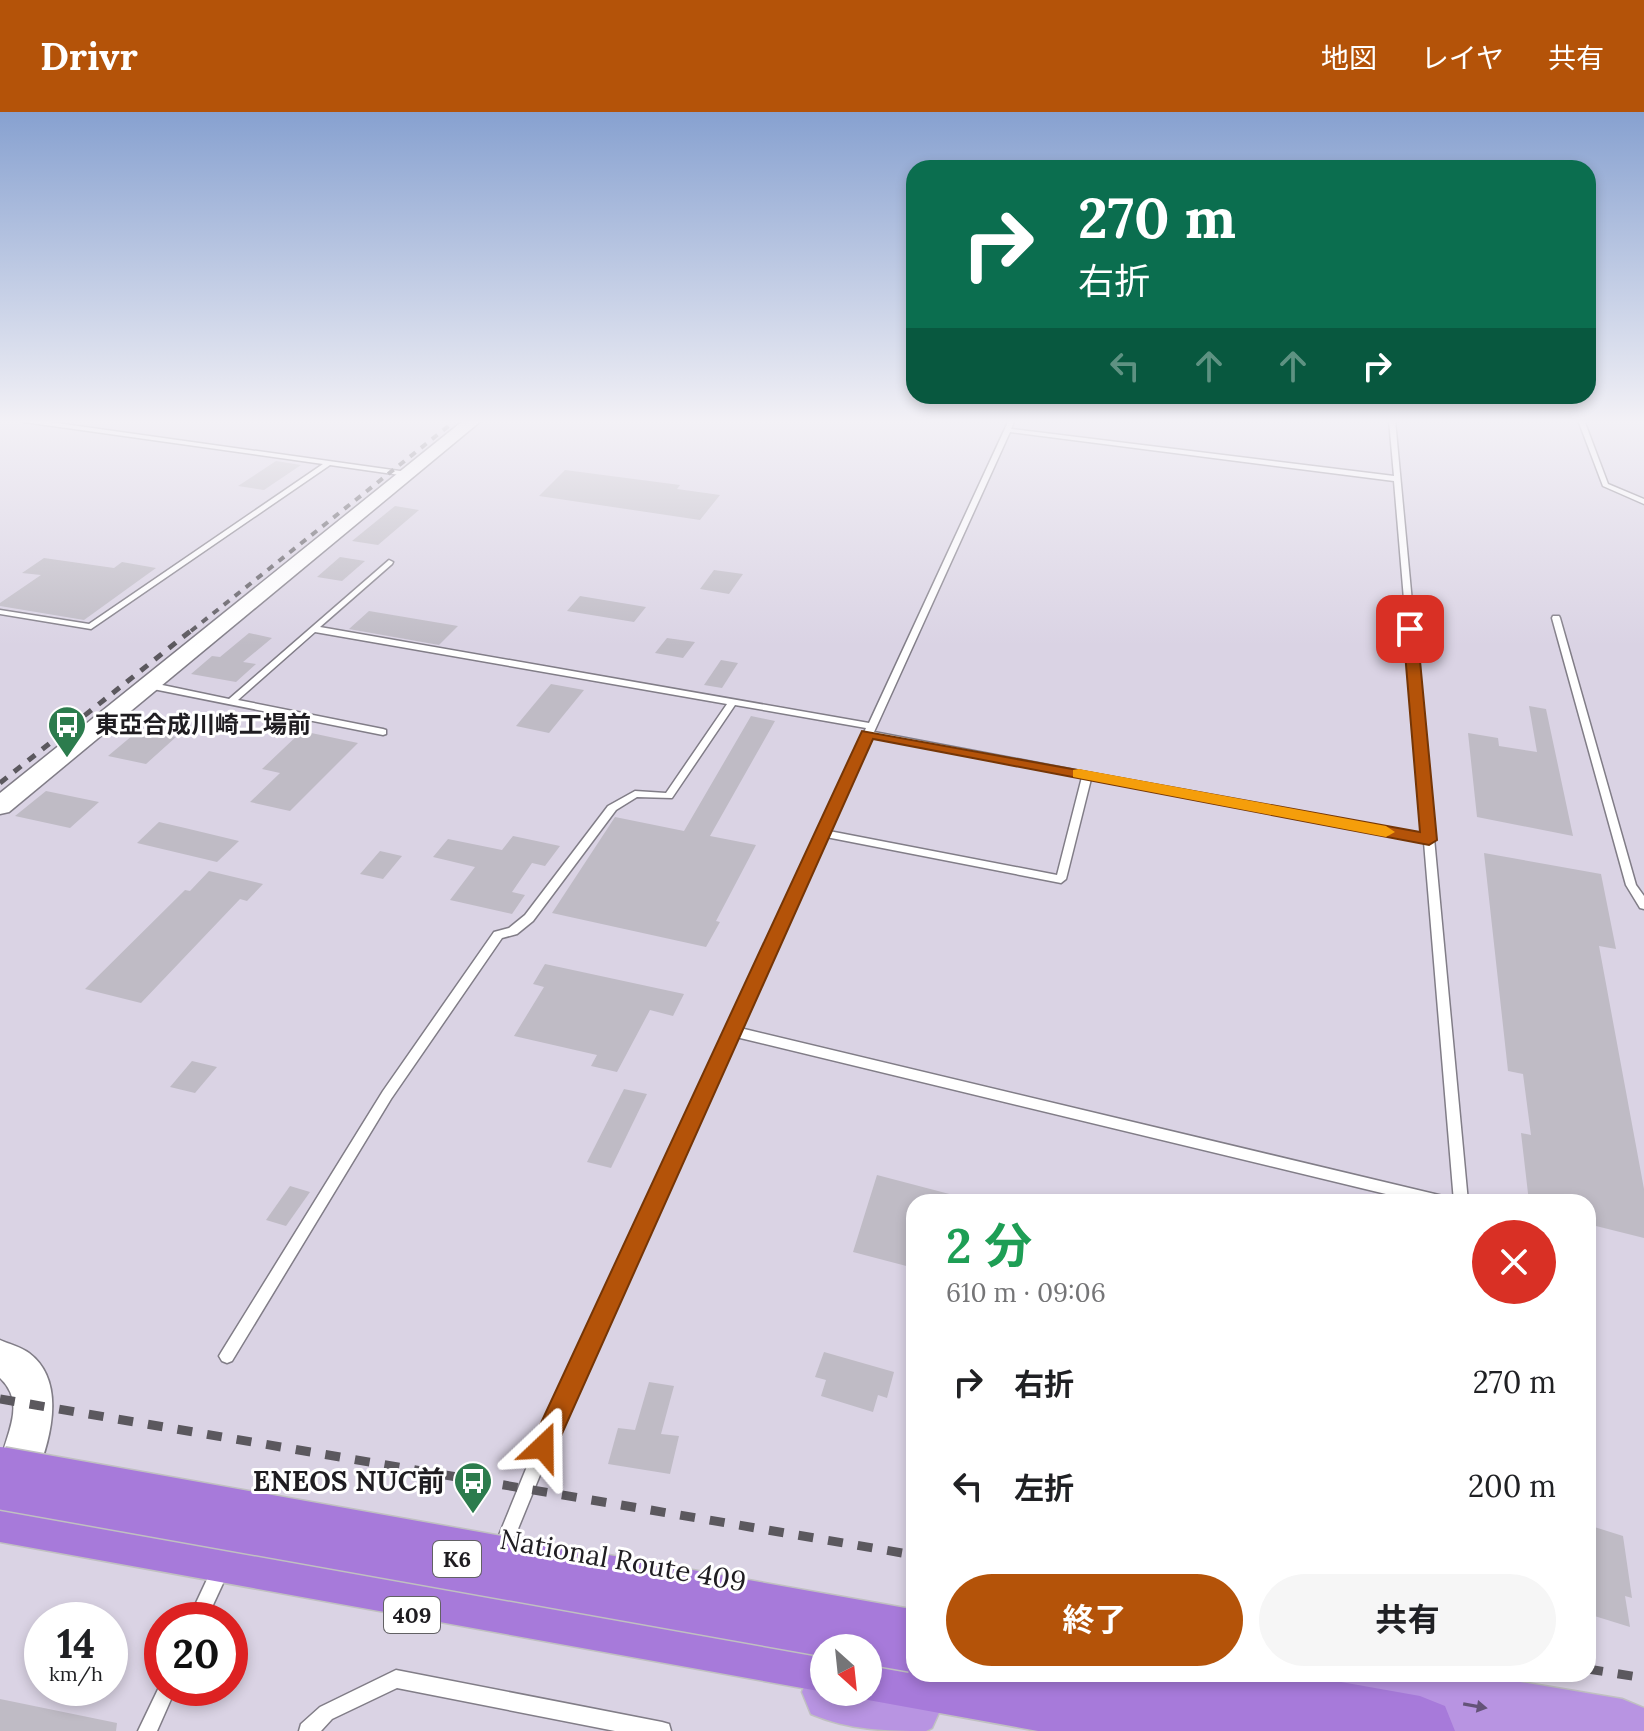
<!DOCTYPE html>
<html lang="ja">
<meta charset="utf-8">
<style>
body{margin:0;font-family:Lora,"Noto Sans JP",serif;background:#f6f6f6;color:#202124;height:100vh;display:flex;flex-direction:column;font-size:30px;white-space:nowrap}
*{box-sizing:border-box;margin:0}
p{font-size:26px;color:#757577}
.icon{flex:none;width:44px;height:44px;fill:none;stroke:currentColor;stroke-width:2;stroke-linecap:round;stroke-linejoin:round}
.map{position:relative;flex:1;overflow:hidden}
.side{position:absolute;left:906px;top:1082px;width:690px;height:488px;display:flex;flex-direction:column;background:#fff;border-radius:24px;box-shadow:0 4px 12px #0003}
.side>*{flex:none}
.top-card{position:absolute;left:906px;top:48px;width:690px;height:244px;border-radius:24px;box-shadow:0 4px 12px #0003;background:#0b6e4f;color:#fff;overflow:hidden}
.needle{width:52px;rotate:153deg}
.buttons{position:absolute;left:810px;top:1522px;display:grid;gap:16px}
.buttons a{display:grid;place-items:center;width:72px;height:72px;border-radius:50%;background:#fff;box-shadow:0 4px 12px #0003;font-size:40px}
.speed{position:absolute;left:24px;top:1490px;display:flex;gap:16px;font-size:40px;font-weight:700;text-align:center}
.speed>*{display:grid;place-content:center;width:104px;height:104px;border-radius:50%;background:#fff;box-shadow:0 4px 12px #0003;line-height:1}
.speed small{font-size:20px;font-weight:400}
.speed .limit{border:12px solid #d22;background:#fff;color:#111}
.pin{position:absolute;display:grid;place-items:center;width:68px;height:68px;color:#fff;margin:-34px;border-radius:16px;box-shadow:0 4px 12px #0006}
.me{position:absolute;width:88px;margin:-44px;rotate:23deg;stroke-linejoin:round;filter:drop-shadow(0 0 6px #0008)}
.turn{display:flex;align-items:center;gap:28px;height:168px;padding:0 40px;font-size:36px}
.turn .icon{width:104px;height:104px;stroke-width:2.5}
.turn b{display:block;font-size:56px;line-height:68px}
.lanes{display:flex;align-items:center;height:76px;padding:0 40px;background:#0003;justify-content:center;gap:40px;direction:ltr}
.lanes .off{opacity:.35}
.round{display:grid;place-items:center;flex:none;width:84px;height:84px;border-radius:42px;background:#f6f6f6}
.summary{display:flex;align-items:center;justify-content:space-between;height:136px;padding:0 40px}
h1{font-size:48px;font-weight:700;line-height:60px;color:#1e9e55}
.primary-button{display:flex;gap:16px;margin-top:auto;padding:16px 40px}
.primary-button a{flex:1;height:92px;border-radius:48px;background:#b45309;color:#fff;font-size:32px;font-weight:700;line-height:92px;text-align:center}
.primary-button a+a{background:#f6f6f6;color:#202124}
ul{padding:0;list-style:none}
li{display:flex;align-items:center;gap:24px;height:104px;padding:0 40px}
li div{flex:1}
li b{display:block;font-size:30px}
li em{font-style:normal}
header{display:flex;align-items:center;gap:48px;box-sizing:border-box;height:112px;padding:0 40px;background:#b45309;color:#fff}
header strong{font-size:38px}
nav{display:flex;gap:44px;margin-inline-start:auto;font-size:28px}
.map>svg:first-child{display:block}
.built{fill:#dad3e4;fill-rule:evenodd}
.building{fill:#bfbbc5}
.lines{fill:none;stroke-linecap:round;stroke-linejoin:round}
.service-casing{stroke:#817d87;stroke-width:3}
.tertiary-casing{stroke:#817d87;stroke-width:3}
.trunk-casing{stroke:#c0c0c1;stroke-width:3}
.motorway-casing{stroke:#c0c0c1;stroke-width:3}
.service{fill:#fff;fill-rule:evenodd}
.tertiary{fill:#fff;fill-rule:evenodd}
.trunk{fill:#b894e2;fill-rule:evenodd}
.motorway{fill:#a77ada;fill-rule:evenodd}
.rail-far2{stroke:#5b585e;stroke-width:4;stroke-dasharray:7 7;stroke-linecap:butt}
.rail-far1{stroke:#5b585e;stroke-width:5;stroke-dasharray:9 9;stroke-linecap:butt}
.rail{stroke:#5b585e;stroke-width:9;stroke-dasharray:15 15;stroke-linecap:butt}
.motorway-bridge-casing{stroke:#c0c0c1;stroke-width:65;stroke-linecap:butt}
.motorway-bridge{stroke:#a77ada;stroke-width:62}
.oneway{fill:#645378}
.route{fill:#b45309;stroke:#753606;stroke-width:2}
.slow{fill:#f59e0b}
.labels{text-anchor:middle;stroke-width:6;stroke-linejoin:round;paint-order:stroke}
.shield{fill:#fff;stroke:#626164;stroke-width:2}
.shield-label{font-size:22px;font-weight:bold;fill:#1f1d21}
.poi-label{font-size:24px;font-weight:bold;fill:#1f1d21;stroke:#fff;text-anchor:start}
.near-poi-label{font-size:28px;font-weight:bold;fill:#1f1d21;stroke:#fff;text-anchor:end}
.near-street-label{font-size:28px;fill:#1f1d21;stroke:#fff}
</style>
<header>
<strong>Drivr</strong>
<nav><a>地図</a><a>レイヤ</a><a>共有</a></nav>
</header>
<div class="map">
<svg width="1644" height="1619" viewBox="0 0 1644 1619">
<rect width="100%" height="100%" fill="#e5e0eb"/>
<!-- built -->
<path class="built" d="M0,308H1644V1619H0ZM914,1090H1588V1562H914ZM42,1508H110V1576H42ZM162,1508H230V1576H162ZM824,1536H868V1580H824Z"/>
<!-- building -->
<g class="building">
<polygon points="276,349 301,353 264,378 238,374"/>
<polygon points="565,358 680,373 677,377 720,383 700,408 539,384"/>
<polygon points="395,394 419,398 378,433 352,429"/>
<polygon points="340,445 365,449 342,469 317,465"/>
<polygon points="44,446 114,456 122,450 156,456 84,508 0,494 0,491 41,463 22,461"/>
<polygon points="714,458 743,462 729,482 700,477"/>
<polygon points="580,484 646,495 634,510 567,499"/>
<polygon points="369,499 458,514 439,533 349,517"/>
<polygon points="249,521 272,526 243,550 256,552 236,570 191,562 212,544 220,545"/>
<polygon points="667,526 695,530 683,546 655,541"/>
<polygon points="721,548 738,551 722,576 704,573"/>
<polygon points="551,572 584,578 549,621 516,614"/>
<polygon points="1529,594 1546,597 1573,724 1477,705 1468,621 1498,626 1499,634 1537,640"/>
<polygon points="751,604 775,609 710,724 756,733 716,809 720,810 706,835 552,801 615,705 684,719"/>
<polygon points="139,618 176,625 146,652 108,644"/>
<polygon points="302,619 358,631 290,699 250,690 280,661 262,657"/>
<polygon points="46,679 99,690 70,716 15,704"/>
<polygon points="159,710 185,716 239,729 217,750 137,731"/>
<polygon points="513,724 560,734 545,754 532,751 512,780 525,783 512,802 450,788 475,755 433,745 448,727 502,738"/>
<polygon points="380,739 402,744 383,767 360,762"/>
<polygon points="1484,741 1601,762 1616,837 1599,834 1644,1077 1644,1126 1588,1112 1588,1090 1529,1090 1521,1021 1531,1023 1523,962 1508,959"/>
<polygon points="209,759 263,772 247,789 240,787 141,891 85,877 185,778 190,779"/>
<polygon points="545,852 684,882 673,904 650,898 617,960 591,954 597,943 514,924 544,875 533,872"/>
<polygon points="192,949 217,955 195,981 170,975"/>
<polygon points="624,977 647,982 611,1056 587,1050"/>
<polygon points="877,1063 957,1084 956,1090 914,1090 914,1156 853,1140"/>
<polygon points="290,1074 310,1080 286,1114 266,1108"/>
<polygon points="824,1240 894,1260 887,1286 878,1283 873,1300 821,1284 826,1268 815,1265"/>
<polygon points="649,1270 674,1274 661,1322 679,1324 670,1362 608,1352 618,1316 635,1318"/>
<polygon points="1588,1413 1623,1424 1632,1486 1625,1484 1630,1515 1588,1502"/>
<polygon points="0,1587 117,1611 116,1619 0,1619"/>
</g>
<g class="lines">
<!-- service casing -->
<g class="service-casing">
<g id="service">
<polygon points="21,308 35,308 407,360 410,362 407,364 330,353 91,517 0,502 0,498 89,512 323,352 24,310"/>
<path d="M1009,308H1015L1011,317L1394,364L1389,308H1395L1468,1090H1454L1424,730L1091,667L1066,767L1061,771L826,725L740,916L1443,1084L1448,1086L1450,1090H1419L736,925L558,1319L511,1434L505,1436L499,1434L497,1428L546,1308L866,616L735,593L672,686L637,685L616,698L533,809L517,822L502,826L391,987L232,1249L227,1251L222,1249L219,1244L222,1239L383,979L494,820L509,816L525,803L608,694L635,679L666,681L727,592L315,520L238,588L383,617L386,618V622L383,623L148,576L144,573L148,570L229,587L389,448L393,450L392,452L320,515L869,611ZM1010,320L1394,369L1424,724L874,620ZM872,625L1082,665L1057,763L829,719Z"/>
<polygon points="1578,308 1584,308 1608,372 1644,387 1644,392 1603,374"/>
<polygon points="1553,504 1559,504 1560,506 1636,773 1644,784 1644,797 1640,796 1626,773 1552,506"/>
<polygon points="216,1458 222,1461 225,1467 206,1508 188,1508 210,1461"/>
<polygon points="396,1558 662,1610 669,1612 671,1619 615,1619 397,1576 332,1607 321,1619 299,1619 301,1612 320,1595"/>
<polygon points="162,1569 162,1576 176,1576 157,1619 138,1619"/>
</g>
</g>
<!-- tertiary casing -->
<g class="tertiary-casing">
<g id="tertiary">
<polygon points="464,308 482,308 9,700 0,702 0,681"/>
<path d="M0,1228C9,1232 21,1235 29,1241C73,1274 45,1350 24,1388L9,1394L0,1390C0,1378 0,1362 0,1351C6,1322 27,1291 0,1266Z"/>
</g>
</g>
<!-- trunk casing -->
<g class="trunk-casing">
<g id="trunk">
<path d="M824,1552V1580H868V1555L910,1562L932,1572L942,1594L932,1616L926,1619C885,1619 849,1618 811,1602L802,1580L811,1558Z"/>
<polygon points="1257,1562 1473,1562 1622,1587 1644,1596 1644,1619 1438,1619 1288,1593 1266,1584"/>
</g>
</g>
<!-- motorway casing -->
<g class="motorway-casing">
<polygon id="motorway" points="0,1368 824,1512 848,1522 850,1527 868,1520 914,1528 914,1562 1296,1562 1420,1584 1445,1594 1455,1619 1038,1619 868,1588 848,1580 868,1580 868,1536 824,1536 824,1580 0,1430"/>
</g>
<!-- service -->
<use href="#service" class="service"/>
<!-- tertiary -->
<use href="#tertiary" class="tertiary"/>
<!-- trunk -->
<use href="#trunk" class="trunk"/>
<!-- motorway -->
<use href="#motorway" class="motorway"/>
<!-- rail-far2 -->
<polyline class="rail-far2" points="191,519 456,308"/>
<!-- rail-far1 -->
<polyline class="rail-far1" points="0,671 193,517"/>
<!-- rail -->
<g class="rail">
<polyline points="0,1287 914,1443"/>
<polyline points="1588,1557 1644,1566"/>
</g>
<!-- motorway-bridge casing -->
<g class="motorway-bridge-casing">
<polyline id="motorway-bridge" points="0,1366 914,1529"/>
</g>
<!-- motorway-bridge -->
<use href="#motorway-bridge" class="motorway-bridge"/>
</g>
<!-- one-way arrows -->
<defs><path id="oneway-solid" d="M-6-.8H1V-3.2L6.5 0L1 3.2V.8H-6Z" transform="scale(2)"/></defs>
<use class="oneway" href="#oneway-solid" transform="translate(1475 1594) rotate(10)"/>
<!-- sky -->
<linearGradient id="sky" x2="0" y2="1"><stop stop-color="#87a1d0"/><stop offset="0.58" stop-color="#f3f1f6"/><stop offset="1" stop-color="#f3f1f6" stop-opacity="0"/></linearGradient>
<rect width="1644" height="534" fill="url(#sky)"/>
<!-- route -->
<polygon class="route" points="1410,513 1417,517 1437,728 1429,733 873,627 552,1344 543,1348 534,1344 530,1335 534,1326 862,619 1420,720 1403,517"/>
<!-- slow -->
<polygon class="slow" points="1079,657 1386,714 1395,720 1386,725 1073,665 1073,658"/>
<!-- icons -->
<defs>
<g id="bus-pin" transform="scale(2)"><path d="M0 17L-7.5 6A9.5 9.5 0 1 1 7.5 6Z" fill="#2c7c4d" stroke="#fff"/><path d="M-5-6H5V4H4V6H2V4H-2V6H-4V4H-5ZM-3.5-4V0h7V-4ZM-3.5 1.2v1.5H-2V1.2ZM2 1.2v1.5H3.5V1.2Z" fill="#fff"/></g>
</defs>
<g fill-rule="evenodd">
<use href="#bus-pin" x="67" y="613"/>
<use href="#bus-pin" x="473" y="1369"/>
</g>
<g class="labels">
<!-- shield labels -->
<g class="shield">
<rect x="433" y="1429" width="48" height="36" rx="6"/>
<rect x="384" y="1485" width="56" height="36" rx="6"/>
</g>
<g class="shield-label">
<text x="457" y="1455">K6</text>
<text x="412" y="1511">409</text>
</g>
<!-- poi labels -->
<g class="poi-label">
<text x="95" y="621">東亞合成川崎工場前</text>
</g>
<!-- near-poi labels -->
<g class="near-poi-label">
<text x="445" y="1379">ENEOS NUC前</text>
</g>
<!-- near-street labels -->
<g class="near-street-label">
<text transform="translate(623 1448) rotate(10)" y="10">National Route 409</text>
</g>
</g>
</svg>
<div class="buttons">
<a><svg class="needle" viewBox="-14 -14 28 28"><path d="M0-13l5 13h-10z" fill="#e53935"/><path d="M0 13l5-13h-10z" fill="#757577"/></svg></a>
</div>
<div class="speed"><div>14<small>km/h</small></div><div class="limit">20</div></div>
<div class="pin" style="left:1410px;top:517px;background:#d93025"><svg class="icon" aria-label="arrive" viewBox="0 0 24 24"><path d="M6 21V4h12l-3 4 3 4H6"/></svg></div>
<svg class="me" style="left:543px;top:1335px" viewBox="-20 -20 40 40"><path d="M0-17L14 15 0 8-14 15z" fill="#b45309" stroke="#fff" stroke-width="4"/></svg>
<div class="top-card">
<div class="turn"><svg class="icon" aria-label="right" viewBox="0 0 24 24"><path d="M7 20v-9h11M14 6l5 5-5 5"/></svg><div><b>270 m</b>右折</div></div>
<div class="lanes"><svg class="icon off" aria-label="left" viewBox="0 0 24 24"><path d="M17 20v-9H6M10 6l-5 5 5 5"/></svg><svg class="icon off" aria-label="ahead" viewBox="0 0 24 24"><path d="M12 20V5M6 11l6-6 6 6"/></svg><svg class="icon off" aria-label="ahead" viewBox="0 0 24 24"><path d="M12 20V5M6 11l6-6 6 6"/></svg><svg class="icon" aria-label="right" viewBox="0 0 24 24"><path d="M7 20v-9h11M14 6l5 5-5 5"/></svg></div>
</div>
<section class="side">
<div class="summary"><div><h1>2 分</h1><p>610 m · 09:06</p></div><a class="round" style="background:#d93025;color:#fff"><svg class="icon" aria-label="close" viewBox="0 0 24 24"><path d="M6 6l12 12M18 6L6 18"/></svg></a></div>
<ul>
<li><svg class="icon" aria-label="right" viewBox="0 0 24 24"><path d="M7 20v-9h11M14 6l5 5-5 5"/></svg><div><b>右折</b></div><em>270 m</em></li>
<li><svg class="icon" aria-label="left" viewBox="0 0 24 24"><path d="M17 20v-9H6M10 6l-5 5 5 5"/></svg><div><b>左折</b></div><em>200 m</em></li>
</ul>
<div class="primary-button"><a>終了</a><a>共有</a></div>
</section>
</div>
